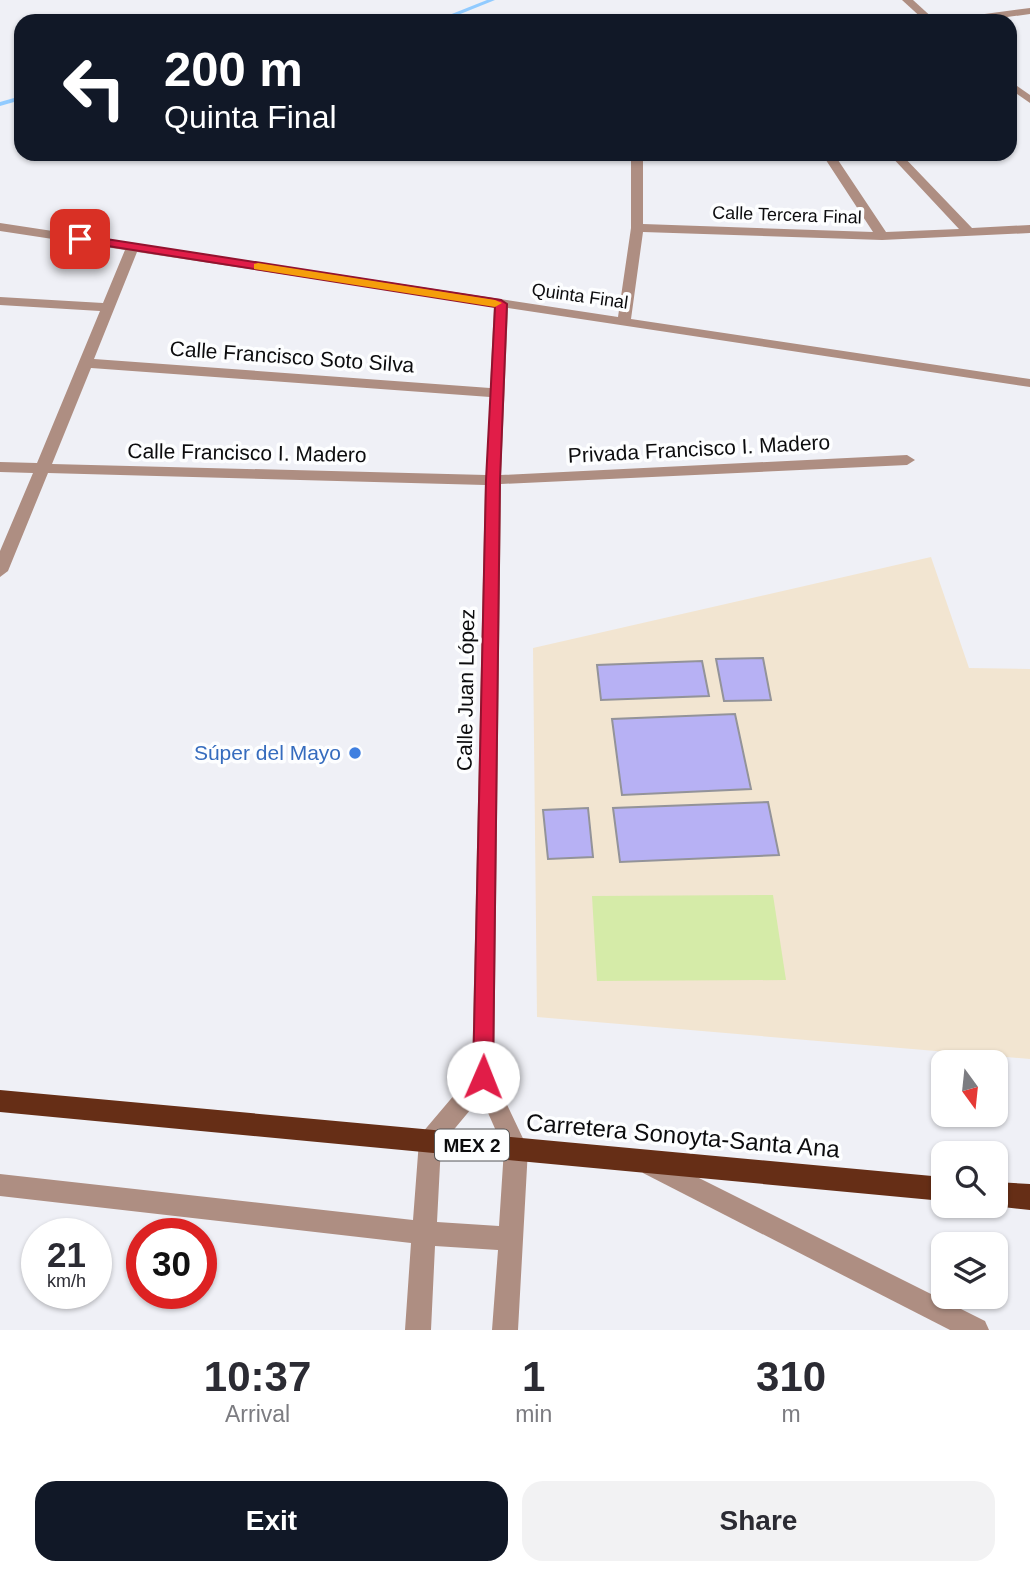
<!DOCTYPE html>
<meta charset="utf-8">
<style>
body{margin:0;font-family:Helvetica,sans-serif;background:#f2f2f3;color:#2b2b33;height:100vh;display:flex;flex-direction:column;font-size:26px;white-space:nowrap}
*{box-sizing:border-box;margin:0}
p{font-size:23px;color:#7c7c81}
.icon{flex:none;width:38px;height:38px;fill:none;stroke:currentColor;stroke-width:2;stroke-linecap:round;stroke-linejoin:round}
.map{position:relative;height:1330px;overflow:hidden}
.panel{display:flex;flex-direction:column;background:#fff;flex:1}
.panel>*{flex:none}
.banner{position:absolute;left:14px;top:14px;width:1003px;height:147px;border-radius:21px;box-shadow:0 2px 5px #0004;background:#111827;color:#fff;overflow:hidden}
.needle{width:46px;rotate:165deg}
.tools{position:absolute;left:931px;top:1050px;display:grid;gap:14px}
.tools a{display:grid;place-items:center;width:77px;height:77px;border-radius:14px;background:#fff;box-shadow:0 2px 5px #0004;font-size:35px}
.speed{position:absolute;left:21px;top:1218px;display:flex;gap:14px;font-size:35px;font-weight:700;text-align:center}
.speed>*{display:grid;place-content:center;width:91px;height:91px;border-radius:50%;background:#fff;box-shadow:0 2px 5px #0004;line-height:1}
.speed small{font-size:18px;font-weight:400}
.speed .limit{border:10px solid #d22;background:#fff;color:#111}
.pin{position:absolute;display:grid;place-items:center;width:60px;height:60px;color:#fff;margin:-30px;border-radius:14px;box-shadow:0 4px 10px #0006}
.me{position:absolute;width:77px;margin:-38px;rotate:1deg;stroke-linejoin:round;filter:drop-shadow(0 0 5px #0008)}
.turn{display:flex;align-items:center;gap:24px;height:147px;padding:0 35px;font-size:32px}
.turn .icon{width:91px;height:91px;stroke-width:2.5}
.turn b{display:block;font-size:49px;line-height:60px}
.eta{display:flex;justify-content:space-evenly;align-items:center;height:119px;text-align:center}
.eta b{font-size:42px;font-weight:700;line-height:49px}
.primary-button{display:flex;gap:14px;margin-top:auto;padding:14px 35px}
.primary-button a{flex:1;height:80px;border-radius:21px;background:#111827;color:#fff;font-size:28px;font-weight:700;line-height:80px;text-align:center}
.primary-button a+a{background:#f2f2f3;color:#2b2b33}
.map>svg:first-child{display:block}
.education{fill:#f2e5d1}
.green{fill:#d5eba8}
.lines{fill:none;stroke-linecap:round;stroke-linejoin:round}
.stream{fill:#91cbff;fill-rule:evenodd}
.building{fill:#b7b1f4;stroke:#939399;stroke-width:2}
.service{fill:#ae8e82;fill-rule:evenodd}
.minor{fill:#ae8e82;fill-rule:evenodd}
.trunk{fill:#662e16;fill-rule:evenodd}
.route{fill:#e11d48;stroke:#92132f;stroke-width:2}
.slow{fill:#f59e0b}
.shop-dot{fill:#3f7fe0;stroke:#fdfeff;stroke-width:2.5}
.labels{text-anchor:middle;stroke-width:7;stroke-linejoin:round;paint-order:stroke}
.far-street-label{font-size:18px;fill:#0c0c0e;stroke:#fdfeff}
.shield{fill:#fdfeff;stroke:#545556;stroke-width:2}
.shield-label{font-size:19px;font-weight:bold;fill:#0c0c0e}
.street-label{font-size:21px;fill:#0c0c0e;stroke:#fdfeff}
.shop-label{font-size:21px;fill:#366cbe;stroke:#fdfeff;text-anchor:end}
.near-street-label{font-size:24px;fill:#0c0c0e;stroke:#fdfeff}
</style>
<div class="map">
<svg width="1030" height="1330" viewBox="0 0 1030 1330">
<rect width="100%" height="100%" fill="#eff0f6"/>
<!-- education -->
<polygon class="education" points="931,557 969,668 1030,669 1030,1059 537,1017 533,648"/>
<!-- green -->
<polygon class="green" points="773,895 786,980 597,981 592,896"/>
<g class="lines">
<!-- stream -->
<g class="stream">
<polygon points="487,0 495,0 443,21 434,21"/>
<polygon points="21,96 21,100 0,106 0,102"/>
</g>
</g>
<!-- building -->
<g class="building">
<polygon points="763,658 771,700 724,701 716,659"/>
<polygon points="702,661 709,696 601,700 597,665"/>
<polygon points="735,714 751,789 622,795 612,719"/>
<polygon points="768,802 779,855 620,862 613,808"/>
<polygon points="588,808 593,857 548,859 543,810"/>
</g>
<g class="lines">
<!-- service -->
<polygon class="service" points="651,1154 985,1321 989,1330 950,1330 643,1173 639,1165 643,1157"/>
<!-- minor -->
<g class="minor">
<polygon points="902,0 913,0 936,21 925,21"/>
<polygon points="1030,8 1030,14 978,21 950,21 955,18"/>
<polygon points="778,17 782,18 783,21 773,21"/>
<polygon points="1010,81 1030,95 1030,103 1010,89"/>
<path d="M631,154H643V224L873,232L822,154H834L886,232L959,229L889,154H901L972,228L1030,225V233L882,240L643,232L631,319L1030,379V387L508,308L501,475L907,455L915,460L907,465L501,484L494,1077L528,1149L518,1330H492L498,1250L435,1246L431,1330H405L411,1243L0,1196V1174L413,1220L419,1141L422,1133L472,1074L485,485L48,473L8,571L0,577V551L33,473L0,472V462L37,463L100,311L0,305V297L103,303L125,250L0,231V223L618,317L631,228ZM137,252L494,306L490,388L94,359ZM91,368L490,397L486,475L52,464ZM481,1097L504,1149L499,1226L437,1222L441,1145Z"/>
</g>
<!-- trunk -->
<g class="trunk">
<polygon points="0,1090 943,1177 943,1201 0,1112"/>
<polygon points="996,1182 1030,1184 1030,1210 994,1206"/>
</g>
</g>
<!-- route -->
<polygon class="route" points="80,235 501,300 507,304 500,480 493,1077 490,1084 483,1087 476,1084 473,1077 486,480 495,307 76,241 74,239"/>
<!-- slow -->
<polygon class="slow" points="258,263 495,300 502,303 495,307 254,269 254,264"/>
<!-- markers -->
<circle class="shop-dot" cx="355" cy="753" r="7"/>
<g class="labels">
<!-- far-street labels -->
<g class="far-street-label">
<text transform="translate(787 215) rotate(2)" y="6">Calle Tercera Final</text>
<text transform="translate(580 296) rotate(8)" y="6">Quinta Final</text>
</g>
<!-- shield labels -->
<rect class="shield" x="435" y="1129.5" width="74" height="31" rx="5"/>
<g class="shield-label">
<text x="472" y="1152">MEX 2</text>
</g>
<!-- street labels -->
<g class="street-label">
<text transform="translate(292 357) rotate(4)" y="7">Calle Francisco Soto Silva</text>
<text transform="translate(699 449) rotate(-3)" y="7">Privada Francisco I. Madero</text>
<text transform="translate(247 453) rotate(1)" y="7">Calle Francisco I. Madero</text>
<text transform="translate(466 690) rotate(-89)" y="7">Calle Juan López</text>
</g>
<!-- shop labels -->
<g class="shop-label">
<text x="341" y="760">Súper del Mayo</text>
</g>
<!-- near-street labels -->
<g class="near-street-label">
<text transform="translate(683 1136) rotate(5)" y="8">Carretera Sonoyta-Santa Ana</text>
</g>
</g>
</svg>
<div class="tools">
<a><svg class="needle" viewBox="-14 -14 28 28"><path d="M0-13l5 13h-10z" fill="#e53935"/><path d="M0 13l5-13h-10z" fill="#7c7c81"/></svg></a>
<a><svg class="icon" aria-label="search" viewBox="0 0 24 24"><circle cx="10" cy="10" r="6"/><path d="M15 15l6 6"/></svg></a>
<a><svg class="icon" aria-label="layers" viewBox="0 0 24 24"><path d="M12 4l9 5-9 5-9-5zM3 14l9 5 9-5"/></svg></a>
</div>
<div class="speed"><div>21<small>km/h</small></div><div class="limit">30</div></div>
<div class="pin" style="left:80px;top:239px;background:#d93025"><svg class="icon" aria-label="arrive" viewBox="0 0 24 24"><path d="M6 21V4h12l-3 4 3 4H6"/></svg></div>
<svg class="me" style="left:483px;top:1077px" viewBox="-20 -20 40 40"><circle r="19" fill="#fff"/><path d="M0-13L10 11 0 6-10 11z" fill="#e11d48"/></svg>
<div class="banner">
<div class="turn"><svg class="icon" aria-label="left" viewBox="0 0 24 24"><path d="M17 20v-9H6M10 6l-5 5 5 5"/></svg><div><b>200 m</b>Quinta Final</div></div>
</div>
</div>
<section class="panel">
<div class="eta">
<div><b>10:37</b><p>Arrival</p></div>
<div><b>1</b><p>min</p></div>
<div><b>310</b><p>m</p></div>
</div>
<div class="primary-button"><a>Exit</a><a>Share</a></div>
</section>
